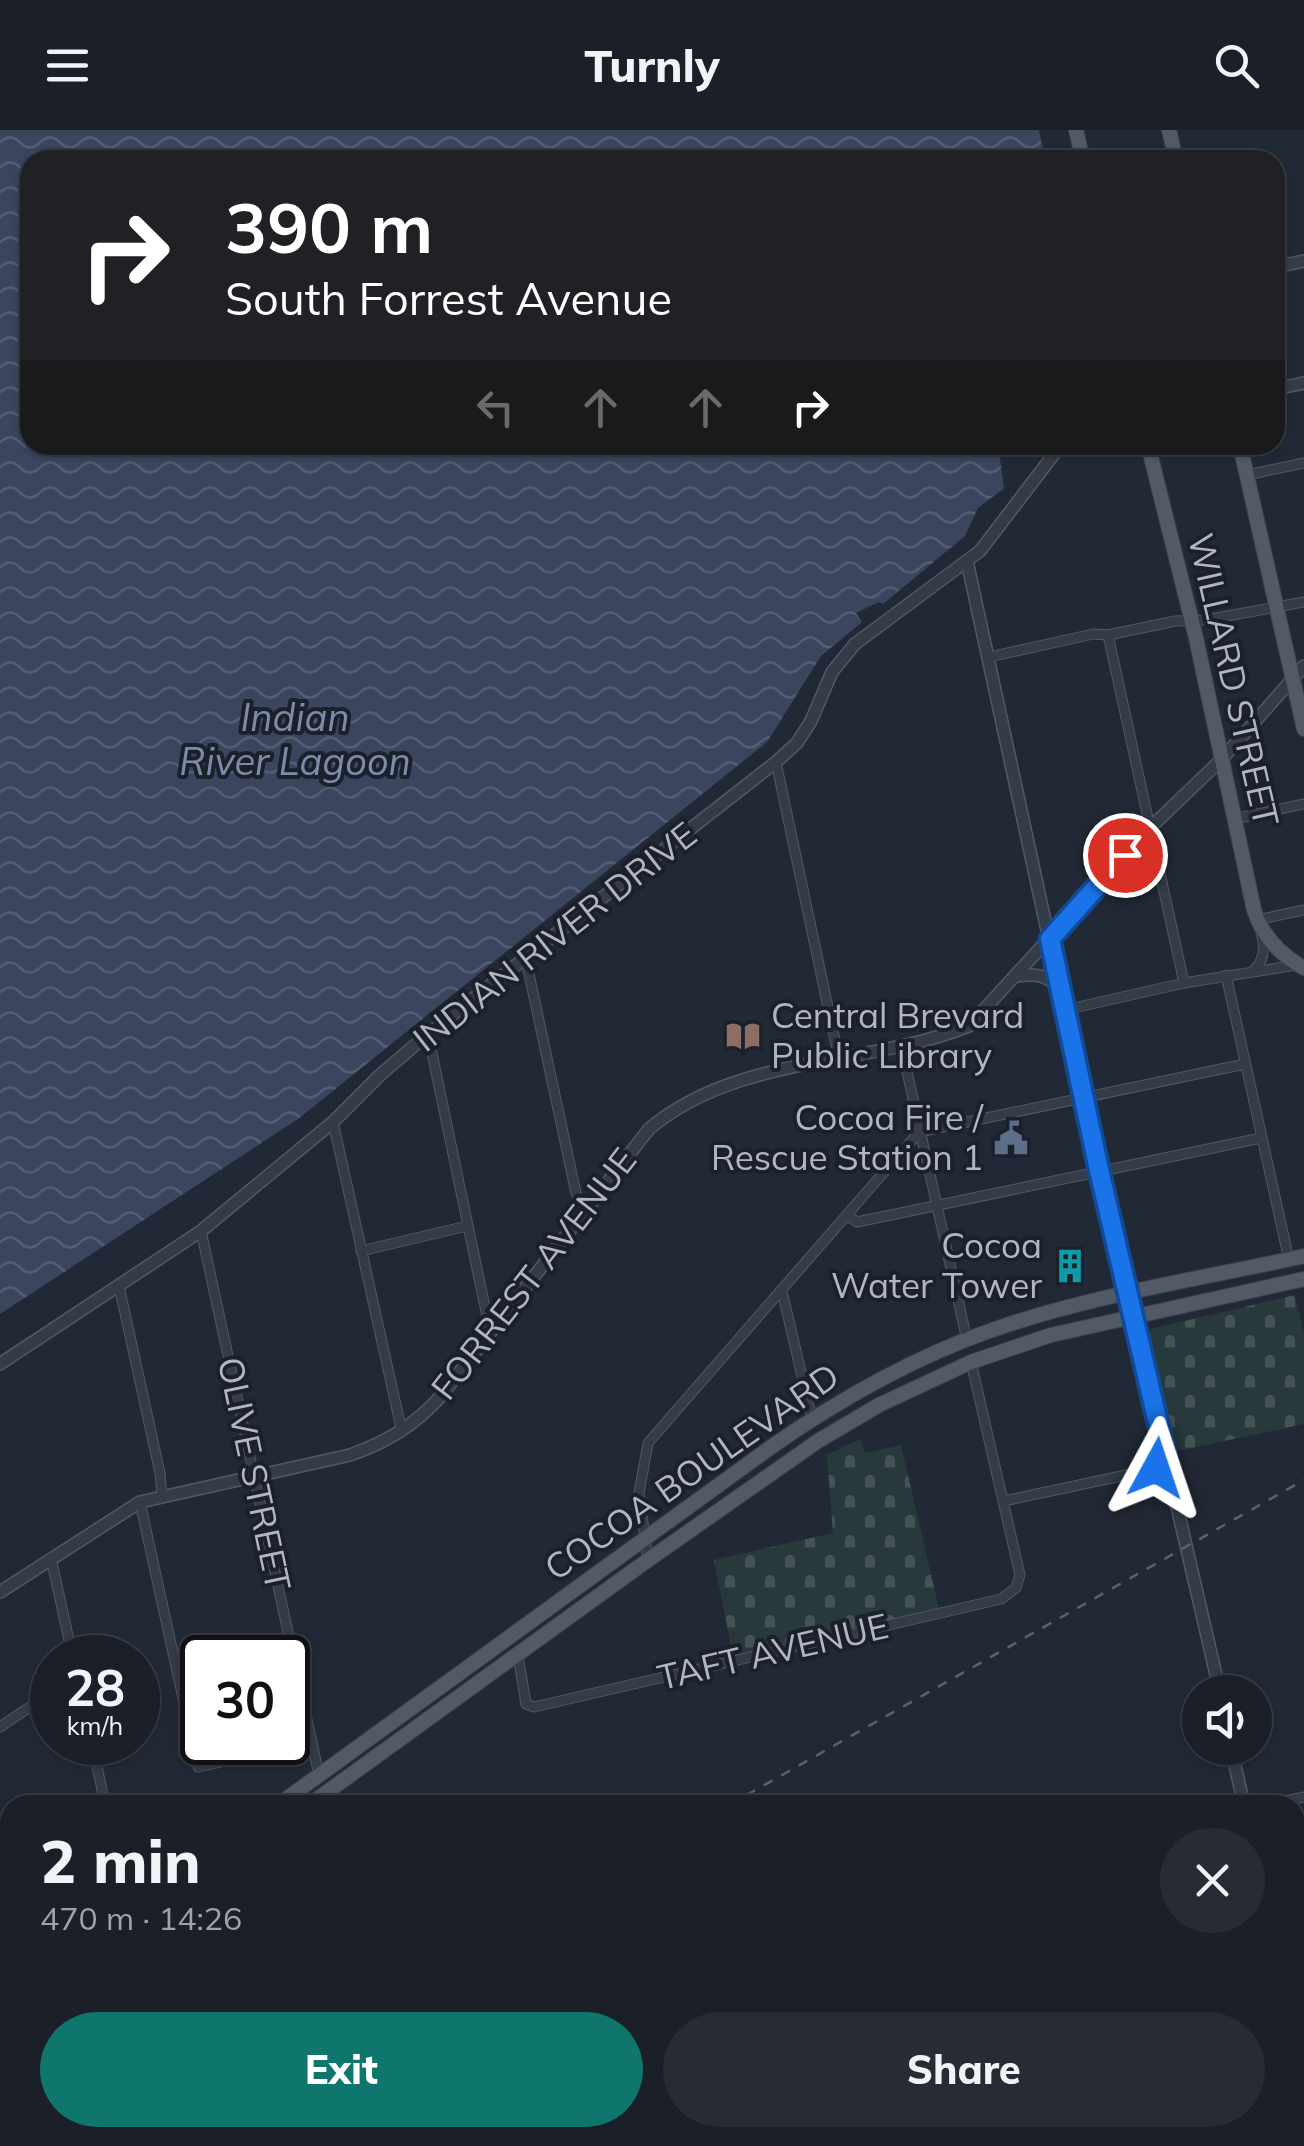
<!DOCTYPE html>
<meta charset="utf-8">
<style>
body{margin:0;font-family:Mulish,sans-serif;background:#272c34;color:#f1f3f6;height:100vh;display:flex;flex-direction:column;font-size:38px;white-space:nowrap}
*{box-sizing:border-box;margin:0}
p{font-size:32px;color:#9fa2a8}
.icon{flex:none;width:55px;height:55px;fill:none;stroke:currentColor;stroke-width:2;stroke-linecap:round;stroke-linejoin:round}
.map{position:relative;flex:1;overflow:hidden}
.panel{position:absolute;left:0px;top:1665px;width:1305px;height:352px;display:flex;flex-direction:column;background:#1a1f28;border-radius:30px 30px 0 0;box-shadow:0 2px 8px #0004,0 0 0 2px #383d45}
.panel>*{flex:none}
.banner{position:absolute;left:20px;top:20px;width:1265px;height:305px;border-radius:30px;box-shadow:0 2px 8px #0004,0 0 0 2px #383d45;background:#202124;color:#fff;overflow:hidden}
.tools{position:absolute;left:1182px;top:1545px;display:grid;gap:20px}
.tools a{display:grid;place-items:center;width:90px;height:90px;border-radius:50%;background:#1a1f28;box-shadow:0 2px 8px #0004,0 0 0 2px #383d45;font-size:50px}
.speed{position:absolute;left:30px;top:1505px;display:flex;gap:20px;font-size:50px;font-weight:700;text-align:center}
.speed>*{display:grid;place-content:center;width:130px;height:130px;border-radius:50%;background:#1a1f28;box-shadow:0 2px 8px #0004,0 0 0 2px #383d45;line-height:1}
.speed small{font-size:25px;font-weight:400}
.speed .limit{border:5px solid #111;border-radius:15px;background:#fff;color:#111}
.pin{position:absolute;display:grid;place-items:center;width:85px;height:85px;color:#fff;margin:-42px;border:5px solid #fff;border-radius:50%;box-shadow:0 2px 10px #0007}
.me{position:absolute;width:110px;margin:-55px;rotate:5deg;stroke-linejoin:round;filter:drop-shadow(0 0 8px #0008)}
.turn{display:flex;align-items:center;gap:35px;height:210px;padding:0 40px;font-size:45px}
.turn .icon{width:130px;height:130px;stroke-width:2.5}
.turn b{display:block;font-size:70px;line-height:85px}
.lanes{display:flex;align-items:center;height:95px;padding:0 40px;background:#0003;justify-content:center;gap:50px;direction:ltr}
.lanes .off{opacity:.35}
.round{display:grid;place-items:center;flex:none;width:105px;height:105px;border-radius:52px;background:#272c34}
.overview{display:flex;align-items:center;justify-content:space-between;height:170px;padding:0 40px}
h1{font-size:60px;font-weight:800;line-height:75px}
.action{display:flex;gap:20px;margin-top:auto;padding:20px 40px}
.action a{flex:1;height:115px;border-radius:60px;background:#0f766e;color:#fff;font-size:40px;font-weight:800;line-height:115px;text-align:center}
.action a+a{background:#272c34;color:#f1f3f6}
header{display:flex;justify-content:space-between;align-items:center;height:130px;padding:0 40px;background:#1a1f28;font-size:45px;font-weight:800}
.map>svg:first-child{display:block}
.cemetery{fill:url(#cemetery-stones)}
.water{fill:url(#water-waves)}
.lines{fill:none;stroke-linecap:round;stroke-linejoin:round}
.minor-casing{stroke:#535964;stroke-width:11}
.tertiary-casing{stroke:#535964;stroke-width:14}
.primary-casing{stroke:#3f4450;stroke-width:16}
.minor{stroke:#353b47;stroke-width:9}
.tertiary{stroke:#353b47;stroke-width:11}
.primary{stroke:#535a67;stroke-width:14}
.rail{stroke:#5a616f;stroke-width:2.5;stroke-dasharray:10 10;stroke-linecap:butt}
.route-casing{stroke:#114b97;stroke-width:25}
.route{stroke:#1a73e8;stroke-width:18}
.labels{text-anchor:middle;stroke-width:8;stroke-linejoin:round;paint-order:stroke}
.street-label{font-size:35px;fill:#b0b6c3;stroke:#1b202b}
.poi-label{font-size:35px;fill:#b0b6c3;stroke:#1b202b;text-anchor:end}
.water-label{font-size:38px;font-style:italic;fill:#7b8baa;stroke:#1b202b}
</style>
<header><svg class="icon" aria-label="menu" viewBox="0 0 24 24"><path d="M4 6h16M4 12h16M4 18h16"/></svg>Turnly<svg class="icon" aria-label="search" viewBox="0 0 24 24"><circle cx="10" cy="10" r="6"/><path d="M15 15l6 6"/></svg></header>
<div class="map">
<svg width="1304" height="2016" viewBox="0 0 1304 2016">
<defs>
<pattern id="cemetery-stones" width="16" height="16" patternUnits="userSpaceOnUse" patternTransform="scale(2.5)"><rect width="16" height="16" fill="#28393b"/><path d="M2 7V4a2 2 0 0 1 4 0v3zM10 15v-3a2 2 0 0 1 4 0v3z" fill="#455356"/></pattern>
<pattern id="water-waves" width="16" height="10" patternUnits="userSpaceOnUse" patternTransform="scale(2.5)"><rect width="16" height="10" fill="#39465e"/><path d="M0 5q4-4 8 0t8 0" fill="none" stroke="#535e73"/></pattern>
</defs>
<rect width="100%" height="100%" fill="#222936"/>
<!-- cemetery -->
<g class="cemetery">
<path d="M1295,1165L1304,1205V1294L1173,1322C1166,1292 1145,1227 1150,1199Z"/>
<polygon points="860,1309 865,1323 901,1315 939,1479 733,1526 714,1430 833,1403 827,1325"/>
</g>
<!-- water -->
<polygon class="water" points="0,0 1039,0 1045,30 30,30 30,315 998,315 1004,358 978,378 965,406 883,474 879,472 856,483 862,492 821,526 767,612 298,989 0,1184"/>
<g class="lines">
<!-- minor casing -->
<g class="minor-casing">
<g id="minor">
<polyline points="1247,345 1304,333"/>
<polyline points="1108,505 1184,853"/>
<polyline points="989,527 1093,504 1108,505 1175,491 1205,490 1304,472"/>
<polyline points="776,632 839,929"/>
<polyline points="1234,689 1304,674"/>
<polyline points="526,830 576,1063 584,1079"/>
<path d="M1254,840C1269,826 1263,807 1257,790L1304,780"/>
<polyline points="1226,845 1289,1130"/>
<polyline points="1065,880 1184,853 1297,835"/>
<polyline points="428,904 490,1201"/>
<polyline points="901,915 967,1210"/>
<polyline points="333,992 402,1302"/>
<polyline points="847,1085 857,1092 1261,1008"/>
<polyline points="201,1101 319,1645"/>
<polyline points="361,1121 467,1096"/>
<polyline points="119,1156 160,1343 162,1367"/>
<polyline points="782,1161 812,1289"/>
<polyline points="1004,1371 1168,1336"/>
<polyline points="140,1372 198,1637 312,1612"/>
<polyline points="51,1428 73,1528"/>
<polyline points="648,1430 639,1363 648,1313 919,1002 1245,934"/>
<polyline points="518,1525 526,1574 534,1577 1001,1469 1016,1458 1020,1445 971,1232"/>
<polyline points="0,1597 52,1562"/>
<polyline points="92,1612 105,1675"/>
<polyline points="1266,1675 1304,1667"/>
<polyline points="0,1738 10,1783"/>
<polyline points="213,2008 218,2016"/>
<polyline points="904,2008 906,2016"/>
<polyline points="469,2016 494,2008"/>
</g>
</g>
<!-- tertiary casing -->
<g class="tertiary-casing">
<g id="tertiary">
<polyline points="1275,137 1304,131"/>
<polyline points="1275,259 1304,253"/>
<polyline points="967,431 1099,1040 1220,1562"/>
<path d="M1017,846C1037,843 1047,845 1061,860"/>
<polyline points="0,1234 201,1101 333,992 380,945 428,904 776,632 797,613 811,591 832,542 855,514 980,421 1061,315"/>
<path d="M0,1462L140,1372L350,1325C387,1312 415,1295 441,1266L649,999C738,924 866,937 969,896L1150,698L1221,630L1304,536"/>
<polyline points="1231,1618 1244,1675"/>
<polyline points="1295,1896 1304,1935"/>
</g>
</g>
<!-- primary casing -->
<g class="primary-casing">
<g id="primary">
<polyline points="1076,0 1083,30"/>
<polyline points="1169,0 1176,30"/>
<path d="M1148,315L1196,508L1254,780C1262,806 1281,825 1304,838"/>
<polyline points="1240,315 1304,599"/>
<path d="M278,1675L771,1317C840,1269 912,1228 992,1200C1092,1165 1200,1149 1304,1126"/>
<polyline points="309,1675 648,1430 818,1311 879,1275 971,1232 1051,1205 1304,1149"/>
<polyline points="0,1827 10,1825"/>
<polyline points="0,1851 10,1848"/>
</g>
</g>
<!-- minor -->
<use href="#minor" class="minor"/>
<!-- tertiary -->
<use href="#tertiary" class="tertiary"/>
<!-- primary -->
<use href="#primary" class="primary"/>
<!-- rail -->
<g class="rail">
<polyline points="729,1675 1304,1350"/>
<polyline points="114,2016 133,2008"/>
</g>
</g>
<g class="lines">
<!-- route casing -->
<g class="route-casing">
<polyline id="route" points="1125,725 1050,809 1099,1040 1168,1336 1156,1338"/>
</g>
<!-- route -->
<use href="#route" class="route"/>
</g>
<!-- icons -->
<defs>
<g id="library-bare" transform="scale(2.7)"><path d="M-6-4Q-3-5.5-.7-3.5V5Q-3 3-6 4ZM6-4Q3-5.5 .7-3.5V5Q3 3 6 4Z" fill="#8d6e63" stroke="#1b202b" stroke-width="2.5" paint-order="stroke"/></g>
<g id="civic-bare" transform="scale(2.7)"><path d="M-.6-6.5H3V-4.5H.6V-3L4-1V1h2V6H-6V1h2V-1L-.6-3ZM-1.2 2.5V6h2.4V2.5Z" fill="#5c6f8a" stroke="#1b202b" stroke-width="2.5" paint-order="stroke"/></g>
<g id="building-bare" transform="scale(2.7)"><path d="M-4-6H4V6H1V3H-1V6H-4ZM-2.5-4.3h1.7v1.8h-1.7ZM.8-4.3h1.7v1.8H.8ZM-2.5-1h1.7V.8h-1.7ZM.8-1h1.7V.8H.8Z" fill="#0f9aa8" stroke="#1b202b" stroke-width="2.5" paint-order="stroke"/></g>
</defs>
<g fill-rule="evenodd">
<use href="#library-bare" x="743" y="906"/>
<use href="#civic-bare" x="1011" y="1008"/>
<use href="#building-bare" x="1070" y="1136"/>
</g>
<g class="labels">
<!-- street labels -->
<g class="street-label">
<text transform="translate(1233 550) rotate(77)" y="12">WILLARD STREET</text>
<text transform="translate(555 807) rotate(-38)" y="12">INDIAN RIVER DRIVE</text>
<text transform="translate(534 1144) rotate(-52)" y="12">FORREST AVENUE</text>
<text transform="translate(692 1342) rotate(-35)" y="12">COCOA BOULEVARD</text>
<text transform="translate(254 1344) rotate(78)" y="12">OLIVE STREET</text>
<text transform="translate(773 1522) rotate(-13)" y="12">TAFT AVENUE</text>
</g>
<!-- poi labels -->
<g class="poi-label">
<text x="771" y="898" text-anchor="start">Central Brevard<tspan x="771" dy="40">Public Library</tspan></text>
<text x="983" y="1000">Cocoa Fire /<tspan x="983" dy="40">Rescue Station 1</tspan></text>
<text x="1042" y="1128">Cocoa<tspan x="1042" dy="40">Water Tower</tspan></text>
</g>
<!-- water labels -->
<g class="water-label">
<text x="295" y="601">Indian<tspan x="295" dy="44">River Lagoon</tspan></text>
</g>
</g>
</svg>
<div class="tools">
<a><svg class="icon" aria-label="sound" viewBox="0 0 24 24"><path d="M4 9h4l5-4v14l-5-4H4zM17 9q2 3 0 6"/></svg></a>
</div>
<div class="speed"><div>28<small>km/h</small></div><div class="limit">30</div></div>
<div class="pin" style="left:1125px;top:725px;background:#d93025"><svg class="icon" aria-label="arrive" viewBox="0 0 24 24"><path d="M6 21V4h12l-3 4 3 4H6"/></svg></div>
<svg class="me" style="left:1156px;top:1338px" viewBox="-20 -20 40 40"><path d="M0-17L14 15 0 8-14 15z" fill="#1a73e8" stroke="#fff" stroke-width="4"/></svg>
<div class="banner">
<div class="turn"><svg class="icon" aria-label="right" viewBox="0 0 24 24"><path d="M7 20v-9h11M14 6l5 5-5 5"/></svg><div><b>390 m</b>South Forrest Avenue</div></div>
<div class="lanes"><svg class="icon off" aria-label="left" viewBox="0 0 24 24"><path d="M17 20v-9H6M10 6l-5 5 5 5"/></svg><svg class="icon off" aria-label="ahead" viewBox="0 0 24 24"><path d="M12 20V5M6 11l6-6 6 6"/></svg><svg class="icon off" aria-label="ahead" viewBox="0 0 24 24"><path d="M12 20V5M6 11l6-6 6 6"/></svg><svg class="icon" aria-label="right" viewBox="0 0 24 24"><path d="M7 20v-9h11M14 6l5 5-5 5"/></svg></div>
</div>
<section class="panel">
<div class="overview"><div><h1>2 min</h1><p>470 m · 14:26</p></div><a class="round"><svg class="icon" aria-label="close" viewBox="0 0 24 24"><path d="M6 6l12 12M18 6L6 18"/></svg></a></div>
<div class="action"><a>Exit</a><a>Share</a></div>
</section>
</div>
